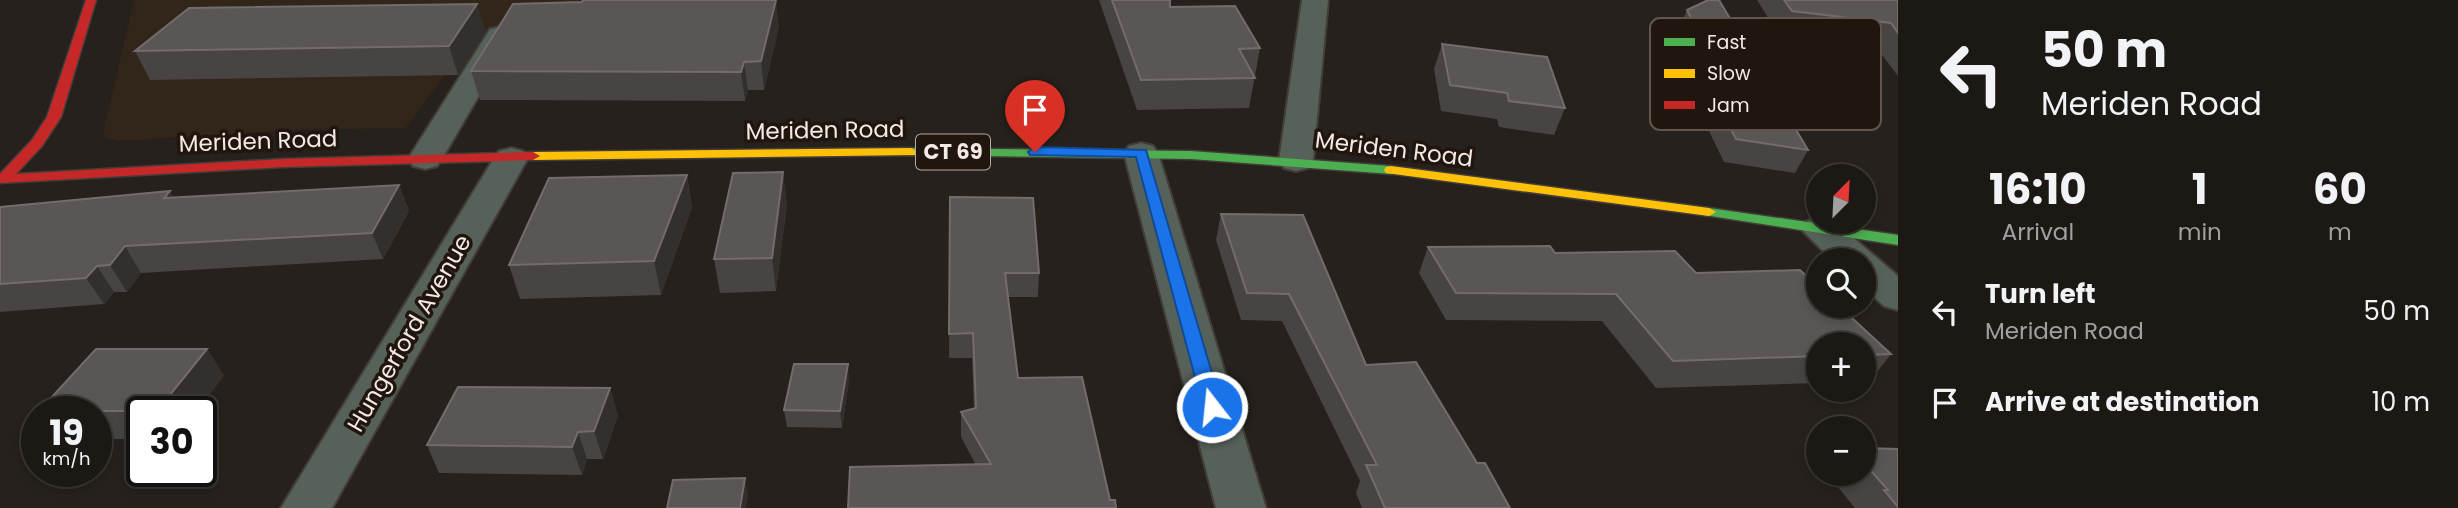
<!DOCTYPE html>
<meta charset="utf-8">
<style>
body{margin:0;font-family:Poppins,sans-serif;background:#25221e;color:#f1f3f6;height:100vh;display:flex;flex-direction:column;font-size:26px;white-space:nowrap}
*{box-sizing:border-box;margin:0}
p{font-size:23px;color:#a0a0a0}
.icon{flex:none;width:38px;height:38px;fill:none;stroke:currentColor;stroke-width:2;stroke-linecap:round;stroke-linejoin:round}
.map{position:relative;flex:1;overflow:hidden}
.drawer{display:flex;flex-direction:column;background:#1c1915;width:560px}
.drawer>*{flex:none}
.guide{background:#1c1915;color:#f1f3f6;overflow:hidden}
.needle{width:46px;rotate:24deg}
.controls{position:absolute;left:1806px;top:164px;display:grid;gap:14px}
.controls a{display:grid;place-items:center;width:70px;height:70px;border-radius:50%;background:#1c1915;box-shadow:0 4px 10px #0003,0 0 0 2px #3a3834;font-size:35px}
.speed{position:absolute;left:21px;top:396px;display:flex;gap:14px;font-size:35px;font-weight:700;text-align:center}
.speed>*{display:grid;place-content:center;width:91px;height:91px;border-radius:50%;background:#1c1915;box-shadow:0 4px 10px #0003,0 0 0 2px #3a3834;line-height:1}
.speed small{font-size:18px;font-weight:400}
.speed .limit{border:4px solid #111;border-radius:10px;background:#fff;color:#111}
.pin{position:absolute;display:grid;place-items:center;width:60px;height:60px;color:#fff;margin:-72px -30px;border-radius:50% 50% 50% 0;rotate:-45deg;box-shadow:0 0 7px #0007}
.pin .icon{rotate:45deg}
.me{position:absolute;width:77px;margin:-38px;rotate:344deg;stroke-linejoin:round;filter:drop-shadow(0 0 5px #0008)}
.turn{display:flex;align-items:center;gap:24px;height:147px;padding:0 28px;font-size:32px}
.turn .icon{width:91px;height:91px;stroke-width:2.5}
.turn b{display:block;font-size:49px;line-height:60px}
.eta{display:flex;justify-content:space-evenly;align-items:center;height:119px;text-align:center}
.eta b{font-size:42px;font-weight:700;line-height:49px}
ul{padding:0;list-style:none}
li{display:flex;align-items:center;gap:21px;height:91px;padding:0 28px}
li div{flex:1}
li b{display:block;font-size:26px}
li em{font-style:normal}
main{display:flex;flex:1;min-height:0}
.map>svg:first-child{display:block}
.commercial{fill:#32251a}
.lines{fill:none;stroke-linecap:round;stroke-linejoin:round}
.street-casing{stroke:#423d39;stroke-width:4}
.fast-casing{stroke:#423d39;stroke-width:3}
.slow-casing{stroke:#423d39;stroke-width:3}
.jam-casing{stroke:#423d39;stroke-width:3}
.street{fill:#566159;fill-rule:evenodd}
.fast{fill:#4caf50;fill-rule:evenodd}
.slow{fill:#ffc107;fill-rule:evenodd}
.jam{fill:#c62828;fill-rule:evenodd}
.wall{fill:#484444}
.shaded-wall{fill:#332f2d}
.building{fill:#5a5655;stroke:#726d6c;stroke-width:2}
.route{fill:#1a73e8;stroke:#114b97;stroke-width:2}
.labels{text-anchor:middle;stroke-width:7;stroke-linejoin:round;paint-order:stroke}
.shield{fill:#21160e;stroke:#b3aaa4;stroke-width:2}
.shield-label{font-size:21px;font-weight:bold;fill:#f2eae4}
.street-label{font-size:23px;fill:#f2eae4;stroke:#21160e}
.key{fill:#21160e;stroke:#60564e;stroke-width:2}
.key-label{font-size:19px;fill:#f2eae4}
</style>
<main>
<div class="map">
<svg width="1898" height="508" viewBox="0 0 1898 508">
<rect width="100%" height="100%" fill="#26211c"/>
<!-- commercial -->
<polygon class="commercial" points="134,0 598,0 577,33 475,35 406,128 294,130 119,141 106,138 103,133"/>
<g class="lines">
<!-- street casing -->
<g class="street-casing">
<g id="street">
<polygon points="1302,0 1328,0 1313,161 1308,168 1296,171 1284,168 1279,161"/>
<polygon points="500,27 510,29 514,35 442,159 437,166 425,169 413,166 408,159 490,29"/>
<polygon points="1141,143 1153,146 1158,153 1266,508 1216,508 1124,153 1129,146"/>
<polygon points="511,148 523,151 528,158 332,508 281,508 494,158 499,151"/>
<polygon points="1818,218 1818,222 1835,222 1898,276 1898,310 1884,306 1864,288 1864,261 1833,261 1801,229 1807,221"/>
</g>
</g>
<!-- fast casing -->
<g class="fast-casing">
<g id="fast">
<polygon points="911,148 1191,151 1391,166 1398,170 1391,174 1191,159 906,155 904,152"/>
<polygon points="1709,208 1898,235 1898,245 1704,215 1702,212 1704,209"/>
</g>
</g>
<!-- slow casing -->
<g class="slow-casing">
<g id="slow">
<polygon points="911,148 918,152 916,155 533,160 526,156 533,152"/>
<polygon points="1391,166 1709,208 1716,212 1709,216 1386,173 1384,170 1386,167"/>
</g>
</g>
<!-- jam casing -->
<g class="jam-casing">
<polygon id="jam" points="86,0 96,0 61,117 42,146 16,174 283,159 533,152 540,156 533,160 283,167 0,183 0,174 32,140 47,117"/>
</g>
<!-- street -->
<use href="#street" class="street"/>
<!-- fast -->
<use href="#fast" class="fast"/>
<!-- slow -->
<use href="#slow" class="slow"/>
<!-- jam -->
<use href="#jam" class="jam"/>
</g>
<!-- wall -->
<g class="wall">
<polygon points="1099,0 1170,0 1170,7 1260,48 1249,108 1137,110"/>
<polygon points="1757,0 1898,0 1898,76 1876,47 1779,35"/>
<polygon points="1687,10 1808,150 1795,173 1724,162 1694,100 1703,84 1678,30"/>
<polygon points="779,26 764,90 748,90 745,101 480,100 471,71"/>
<polygon points="486,31 458,75 150,80 135,51"/>
<polygon points="1442,44 1565,108 1554,135 1499,127 1497,119 1441,111 1434,69"/>
<polygon points="687,175 692,207 661,295 520,299 509,265"/>
<polygon points="399,185 409,211 383,259 141,273 127,292 114,292 104,304 0,312 0,207"/>
<polygon points="950,197 1039,273 1038,297 1008,297 1018,378 1110,500 976,465 961,437 961,412 974,408 972,358 949,358"/>
<polygon points="787,204 776,291 720,293 714,259"/>
<polygon points="1221,214 1366,365 1477,463 1510,508 1362,508 1356,493 1360,481 1282,321 1241,320 1216,240"/>
<polygon points="1428,247 1555,253 1696,273 1891,354 1870,381 1864,381 1864,345 1818,345 1818,383 1656,388 1602,321 1446,320 1419,273"/>
<polygon points="207,349 224,376 142,411 142,439 96,439 96,411"/>
<polygon points="849,381 842,428 787,427 784,410"/>
<polygon points="610,388 618,416 603,459 587,459 582,475 439,473 427,445"/>
<polygon points="1864,448 1898,449 1898,508 1855,508 1829,476 1830,474 1864,474"/>
</g>
<!-- shaded-wall -->
<g class="shaded-wall">
<polygon points="776,0 779,26 764,90 761,61"/>
<polygon points="477,4 486,31 458,75 449,46"/>
<polygon points="744,62 748,90 745,101 741,72"/>
<polygon points="783,172 787,204 776,291 772,258"/>
<polygon points="687,175 692,207 661,295 654,261"/>
<polygon points="399,185 409,211 383,259 372,233"/>
<polygon points="170,191 184,216 164,198"/>
<polygon points="125,246 141,273 127,292 110,265"/>
<polygon points="97,266 114,292 104,304 86,278"/>
<polygon points="207,349 224,376 197,411 157,411"/>
<polygon points="848,364 849,381 842,428 840,411"/>
<polygon points="610,388 618,416 603,459 594,431"/>
<polygon points="578,432 587,459 582,475 572,447"/>
<polygon points="745,478 748,495 746,508 740,508"/>
</g>
<!-- building -->
<g class="building">
<polygon points="583,0 776,0 761,61 744,62 741,72 471,71 513,4 582,2"/>
<polygon points="1112,0 1170,0 1170,7 1235,6 1260,48 1239,49 1255,78 1141,80"/>
<polygon points="1708,0 1719,0 1808,150 1736,139 1705,79 1722,81 1687,10"/>
<polygon points="1784,0 1898,0 1898,33 1891,23 1792,11"/>
<polygon points="477,4 449,46 135,51 189,8"/>
<polygon points="1442,44 1547,57 1565,108 1509,101 1507,93 1450,85"/>
<polygon points="783,172 772,258 714,259 733,173"/>
<polygon points="687,175 654,261 509,265 549,178"/>
<polygon points="399,185 372,233 125,246 110,265 97,266 86,278 0,284 0,207 170,191 164,198"/>
<polygon points="950,197 1033,198 1039,273 1005,273 1018,378 1082,377 1110,500 1115,500 1116,508 848,508 850,467 991,464 961,412 976,408 973,333 949,334"/>
<polygon points="1221,214 1303,215 1366,365 1416,362 1477,463 1485,463 1510,508 1385,508 1366,465 1377,465 1289,294 1247,293"/>
<polygon points="1550,246 1555,253 1675,251 1696,273 1800,270 1818,287 1818,306 1839,306 1891,354 1864,355 1864,345 1818,345 1818,356 1673,361 1616,294 1456,293 1428,247"/>
<polygon points="96,349 207,349 157,411 39,411"/>
<polygon points="794,364 848,364 840,411 784,410"/>
<polygon points="458,387 610,388 594,431 578,432 572,447 427,445"/>
<polygon points="1864,448 1898,449 1898,507 1884,490 1888,490 1864,463"/>
<polygon points="745,478 740,508 667,508 673,480"/>
</g>
<!-- route -->
<polygon class="route" points="1035,147 1146,150 1222,407 1219,411 1212,413 1203,407 1136,157 1030,155 1028,152"/>
<g class="labels">
<!-- shield labels -->
<rect class="shield" x="916" y="134.5" width="74" height="35" rx="5"/>
<g class="shield-label">
<text x="953" y="159">CT 69</text>
</g>
<!-- street labels -->
<g class="street-label">
<text transform="translate(825 130) rotate(-1)" y="8">Meriden Road</text>
<text transform="translate(258 141) rotate(-2)" y="8">Meriden Road</text>
<text transform="translate(1394 149) rotate(7)" y="8">Meriden Road</text>
<text transform="translate(409 333) rotate(-60)" y="8">Hungerford Avenue</text>
</g>
</g>
<!-- legend -->
<rect x="1650" y="18" width="231" height="112" rx="10" class="key"/>
<rect x="1664" y="38" width="31" height="8" fill="#4caf50"/>
<rect x="1664" y="69" width="31" height="9" fill="#ffc107"/>
<rect x="1664" y="101" width="31" height="8" fill="#c62828"/>
<g class="key-label">
<text x="1707" y="49">Fast</text>
<text x="1707" y="80">Slow</text>
<text x="1707" y="112">Jam</text>
</g>
</svg>
<div class="controls">
<a><svg class="needle" viewBox="-14 -14 28 28"><path d="M0-13l5 13h-10z" fill="#e53935"/><path d="M0 13l5-13h-10z" fill="#a0a0a0"/></svg></a>
<a><svg class="icon" aria-label="search" viewBox="0 0 24 24"><circle cx="10" cy="10" r="6"/><path d="M15 15l6 6"/></svg></a>
<a>+</a>
<a>−</a>
</div>
<div class="speed"><div>19<small>km/h</small></div><div class="limit">30</div></div>
<div class="pin" style="left:1035px;top:152px;background:#d93025"><svg class="icon" aria-label="arrive" viewBox="0 0 24 24"><path d="M6 21V4h12l-3 4 3 4H6"/></svg></div>
<svg class="me" style="left:1212px;top:407px" viewBox="-20 -20 40 40"><circle r="17" fill="#1a73e8" stroke="#fff" stroke-width="3"/><path d="M0-11L8 9 0 5-8 9z" fill="#fff"/></svg>
</div>
<section class="drawer">
<div class="guide">
<div class="turn"><svg class="icon" aria-label="left" viewBox="0 0 24 24"><path d="M17 20v-9H6M10 6l-5 5 5 5"/></svg><div><b>50 m</b>Meriden Road</div></div>
</div>
<div class="eta">
<div><b>16:10</b><p>Arrival</p></div>
<div><b>1</b><p>min</p></div>
<div><b>60</b><p>m</p></div>
</div>
<ul>
<li><svg class="icon" aria-label="left" viewBox="0 0 24 24"><path d="M17 20v-9H6M10 6l-5 5 5 5"/></svg><div><b>Turn left</b><p>Meriden Road</p></div><em>50 m</em></li>
<li><svg class="icon" aria-label="arrive" viewBox="0 0 24 24"><path d="M6 21V4h12l-3 4 3 4H6"/></svg><div><b>Arrive at destination</b></div><em>10 m</em></li>
</ul>
</section>
</main>
